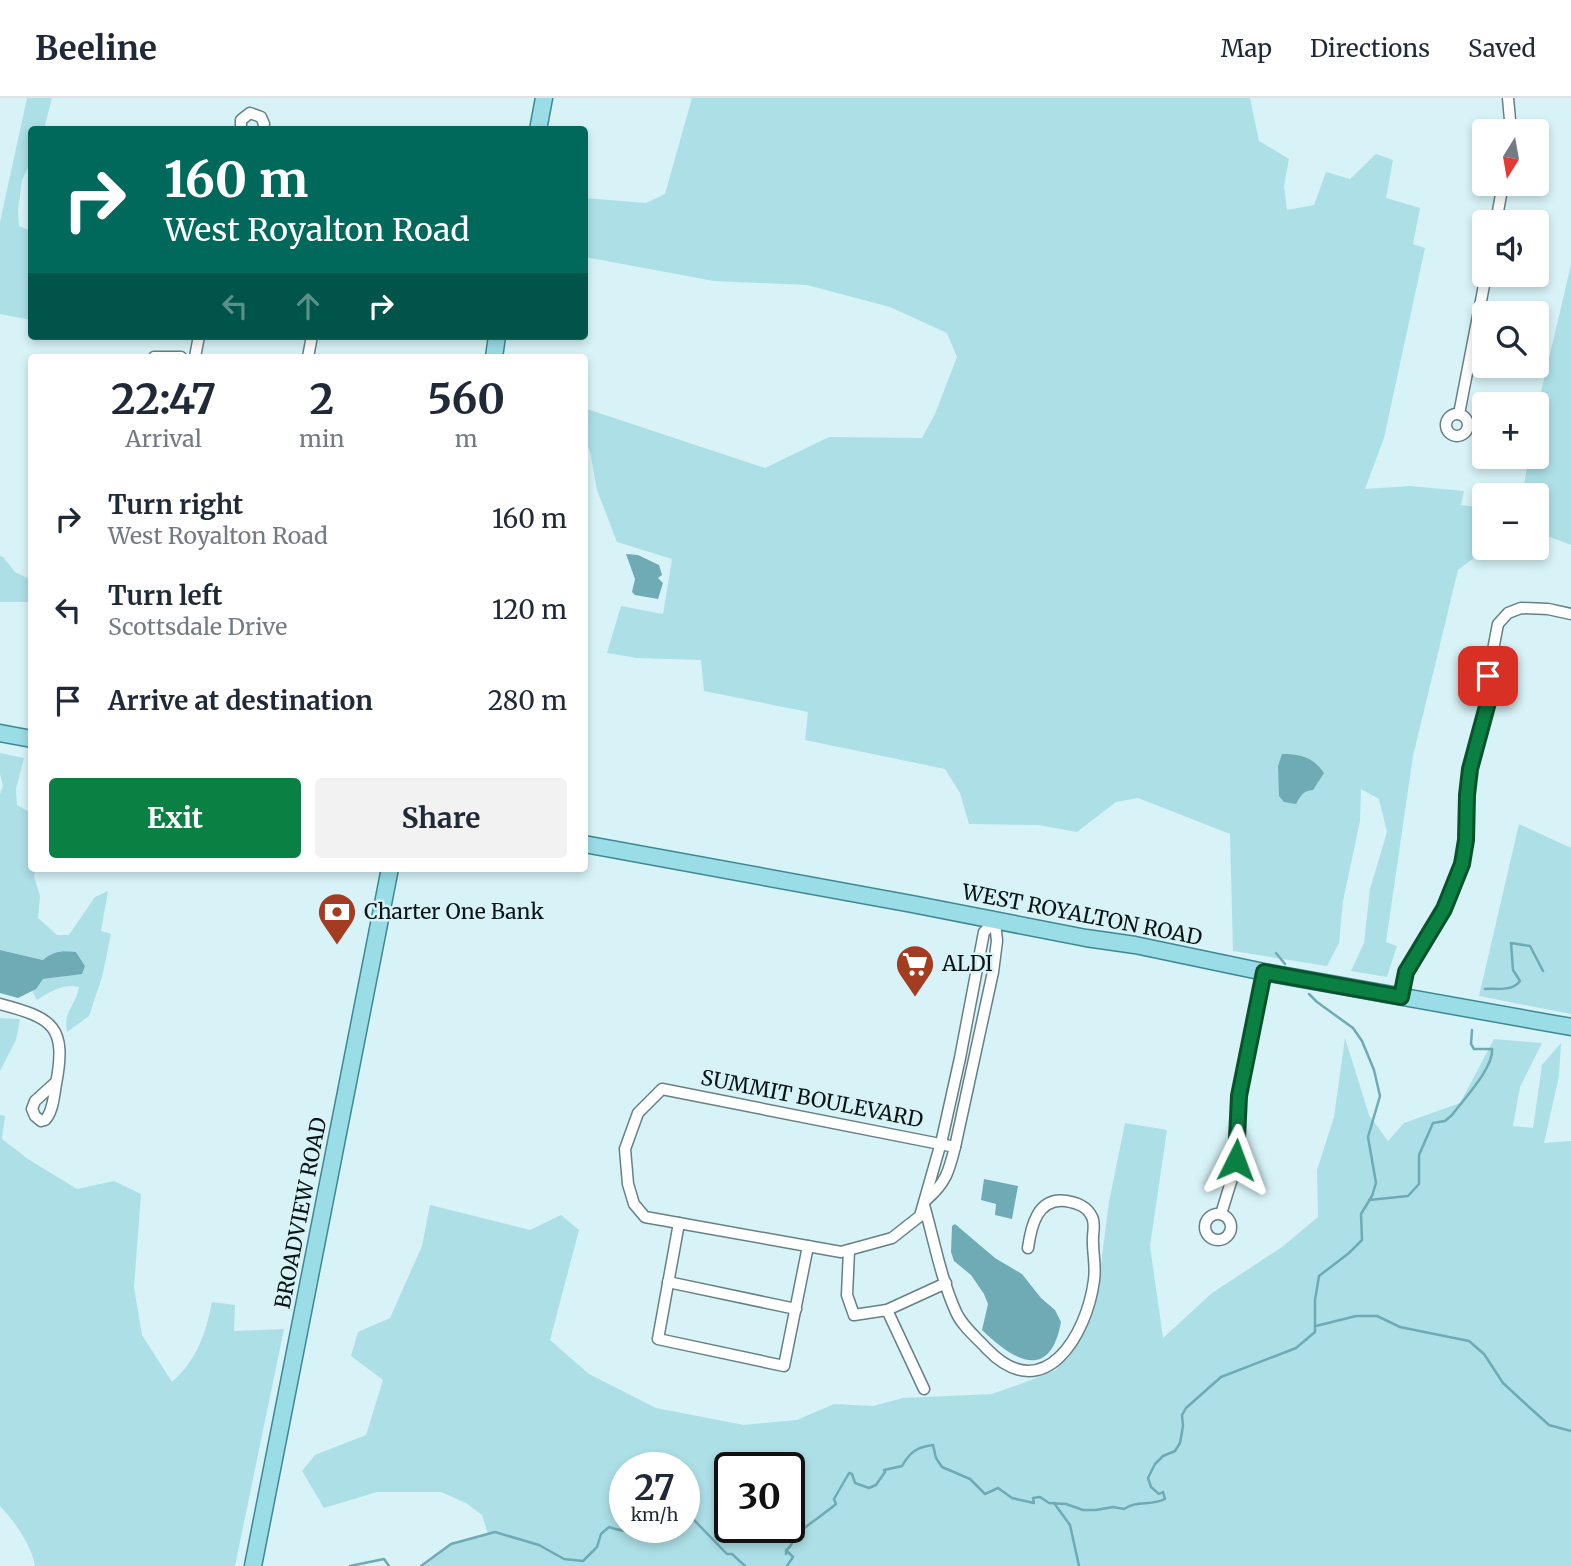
<!DOCTYPE html>
<meta charset="utf-8">
<style>
body{margin:0;font-family:Merriweather,serif;background:#f2f2f3;color:#1f2937;height:100vh;display:flex;flex-direction:column;font-size:26px;white-space:nowrap}
*{box-sizing:border-box;margin:0}
p{font-size:23px;color:#747a83}
.icon{flex:none;width:38px;height:38px;fill:none;stroke:currentColor;stroke-width:2;stroke-linecap:round;stroke-linejoin:round}
.map{position:relative;flex:1;overflow:hidden}
.details{position:absolute;left:28px;top:256px;width:560px;height:518px;display:flex;flex-direction:column;background:#fff;border-radius:7px;box-shadow:0 4px 10px #0003}
.details>*{flex:none}
.guide{position:absolute;left:28px;top:28px;width:560px;height:214px;border-radius:7px;box-shadow:0 4px 10px #0003;background:#00695c;color:#fff;overflow:hidden}
.needle{width:46px;rotate:191deg}
.fabs{position:absolute;left:1472px;top:21px;display:grid;gap:14px}
.fabs a{display:grid;place-items:center;width:77px;height:77px;border-radius:7px;background:#fff;box-shadow:0 4px 10px #0003;font-size:35px}
.speed{position:absolute;left:609px;top:1354px;display:flex;gap:14px;font-size:35px;font-weight:700;text-align:center}
.speed>*{display:grid;place-content:center;width:91px;height:91px;border-radius:50%;background:#fff;box-shadow:0 4px 10px #0003;line-height:1}
.speed small{font-size:18px;font-weight:400}
.speed .limit{border:4px solid #111;border-radius:10px;background:#fff;color:#111}
.pin{position:absolute;display:grid;place-items:center;width:60px;height:60px;color:#fff;margin:-30px;border-radius:14px;box-shadow:0 4px 10px #0006}
.me{position:absolute;width:77px;margin:-38px;rotate:3deg;stroke-linejoin:round;filter:drop-shadow(0 0 5px #0008)}
.turn{display:flex;align-items:center;gap:24px;height:147px;padding:0 21px;font-size:32px}
.turn .icon{width:91px;height:91px;stroke-width:2.5}
.turn b{display:block;font-size:49px;line-height:60px}
.lanes{display:flex;align-items:center;height:66px;padding:0 21px;background:#0003;justify-content:center;gap:35px;direction:ltr}
.lanes .off{opacity:.35}
.eta{display:flex;justify-content:space-evenly;align-items:center;height:119px;text-align:center}
.eta b{font-size:42px;font-weight:700;line-height:49px}
.primary-button{display:flex;gap:14px;margin-top:auto;padding:14px 21px}
.primary-button a{flex:1;height:80px;border-radius:7px;background:#0b8043;color:#fff;font-size:28px;font-weight:700;line-height:80px;text-align:center}
.primary-button a+a{background:#f2f2f3;color:#1f2937}
ul{padding:0;list-style:none}
li{display:flex;align-items:center;gap:21px;height:91px;padding:0 21px}
li div{flex:1}
li b{display:block;font-size:26px}
li em{font-style:normal}
header{display:flex;align-items:center;gap:42px;box-sizing:border-box;height:98px;padding:0 35px;background:#fff;border-bottom:2px solid #e0e1e3}
header strong{font-size:33px}
nav{display:flex;gap:38px;margin-inline-start:auto;font-size:24px}
.map>svg:first-child{display:block}
.green{fill:#addfe7;fill-rule:evenodd}
.water{fill:#6fabb4}
.lines{fill:none;stroke-linecap:round;stroke-linejoin:round}
.stream{stroke:#6fabb4;stroke-width:2.5}
.street-casing{stroke:#668084;stroke-width:13}
.primary-casing{stroke:#3d8893;stroke-width:19}
.street{stroke:#fff;stroke-width:10}
.primary{stroke:#9bdde7;stroke-width:16}
.route-casing{stroke:#07532c;stroke-width:18}
.route{stroke:#0b8043;stroke-width:12}
.labels{text-anchor:middle;stroke-width:5;stroke-linejoin:round;paint-order:stroke}
.poi-label{font-size:21px;fill:#0a1416;stroke:#d7f3f7;text-anchor:start}
.street-label{font-size:21px;fill:#0a1416;stroke:#d7f3f7}
</style>
<header>
<strong>Beeline</strong>
<nav><a>Map</a><a>Directions</a><a>Saved</a></nav>
</header>
<div class="map">
<svg width="1571" height="1468" viewBox="0 0 1571 1468">
<rect width="100%" height="100%" fill="#d7f3f7"/>
<!-- green -->
<g class="green">
<polygon points="27,0 52,0 44,31 32,32 31,63 22,82 18,112 19,128 31,133 31,222 0,216 0,124"/>
<polygon points="692,0 1250,0 1259,43 1289,61 1284,88 1287,112 1314,107 1326,74 1350,81 1376,56 1393,62 1386,100 1420,110 1413,146 1425,150 1384,340 1365,391 1410,388 1464,393 1461,407 1484,410 1484,450 1487,450 1458,472 1413,658 1386,844 1397,848 1387,879 1351,873 1364,845 1370,791 1387,734 1379,701 1361,691 1360,723 1343,803 1339,845 1327,868 1233,853 1230,736 1138,700 1116,704 1077,734 1038,727 969,726 960,695 945,671 805,642 808,614 704,593 701,562 637,560 607,555 621,508 663,516 672,461 617,444 597,392 590,353 585,343 584,310 765,370 829,339 922,340 935,316 957,259 947,235 890,209 807,187 714,183 585,159 585,100 646,105 665,96"/>
<polygon points="1571,167 1571,447 1537,434 1536,397 1522,397 1529,359 1536,359 1537,316 1540,298"/>
<polygon points="0,458 3,459 15,474 31,482 31,504 0,504"/>
<path d="M0,655L24,660L16,691L17,707L31,715L32,770H36L34,778L40,798L38,820L57,837H69L95,799L108,793L101,833L111,836L102,879L89,918L67,934C63,912 75,910 79,889C64,885 49,894 37,902L32,893L43,881L82,875L85,868L76,854C63,852 54,853 44,862L0,852V696L3,688L0,676Z"/>
<polygon points="1519,726 1571,750 1571,916 1479,898"/>
<polygon points="0,920 20,921 16,942 0,973"/>
<path d="M1345,940L1369,1017L1388,1043L1404,1025L1460,1005L1494,941L1542,945L1520,989L1513,1028L1533,1030L1542,967L1561,945L1559,978L1544,1045L1571,1043V1468H421L451,1446L488,1436L482,1417L466,1405L441,1394H377L324,1410L302,1373L315,1357L366,1337L383,1282L351,1258L358,1234L390,1220L422,1148L430,1107L530,1132L561,1117L579,1132L550,1242L589,1276L656,1310L744,1327L797,1322L834,1306L873,1308L903,1300L992,1296L1026,1284L1056,1272L1065,1260L1092,1209L1101,1166L1109,1104L1125,1025L1167,1032L1150,1148L1163,1240L1212,1195L1282,1149L1318,1119L1317,1072L1334,1019ZM625,1370H684V1430H625ZM730,1370H789V1430H730Z"/>
<path d="M0,1017L5,1018L2,1041L28,1061L77,1091L114,1083L141,1096L134,1189L142,1237L172,1284C196,1263 206,1236 212,1204L235,1207L234,1233L284,1231L235,1468H35C31,1446 15,1424 0,1408Z"/>
</g>
<!-- water -->
<g class="water">
<polygon points="626,456 638,457 659,467 662,477 658,480 663,485 658,501 635,497 632,494 635,481"/>
<path d="M1282,656C1301,656 1313,659 1324,675L1313,692C1303,693 1301,697 1296,706L1284,704L1279,698L1278,668Z"/>
<path d="M0,852L43,862C53,853 63,852 76,854L85,868L82,876L43,881L36,891L18,900L0,895Z"/>
<polygon points="984,1081 1018,1088 1012,1121 995,1117 996,1106 981,1102"/>
<path d="M955,1126L995,1160L1022,1176L1041,1200L1055,1212L1061,1224C1050,1284 1014,1263 982,1232L988,1206L984,1196L971,1177L954,1163L951,1154L952,1128Z"/>
</g>
<g class="lines">
<!-- stream -->
<g class="stream">
<polyline points="1276,855 1285,866"/>
<path d="M1485,891C1496,890 1512,894 1520,883L1513,872L1511,845L1530,848L1543,873"/>
<path d="M1369,1102L1408,1098L1419,1086V1057L1433,1025L1445,1023L1452,1017C1464,1001 1494,969 1492,951H1474L1471,946L1472,932"/>
<polyline points="1316,1228 1356,1218 1377,1218 1400,1229 1469,1243 1484,1256 1503,1285 1529,1309 1549,1327 1571,1333"/>
<polyline points="1054,1405 1070,1427 1079,1468"/>
<polyline points="684,1422 692,1420 727,1456 732,1456 745,1468"/>
<polyline points="350,1468 384,1461 389,1468"/>
<path d="M421,1468L451,1446L495,1434L539,1447L564,1461L583,1463L597,1449L601,1436L609,1429C626,1435 641,1435 659,1430"/>
<path d="M787,1468L793,1459L787,1453L786,1456V1452C793,1448 791,1445 795,1438C801,1431 827,1414 836,1406L834,1401L849,1375L852,1376L855,1385L869,1390L876,1387L885,1374L884,1372L902,1368C910,1354 917,1349 933,1347L936,1360L942,1369L970,1381L985,1396L998,1390L1012,1400L1034,1405L1033,1400L1040,1399L1049,1405L1066,1406L1083,1412H1096L1113,1409L1124,1411C1136,1402 1152,1408 1165,1401L1163,1394L1159,1396L1151,1389L1148,1380L1155,1366L1163,1358L1175,1353L1180,1345L1183,1328L1182,1317L1186,1310L1221,1279L1296,1250L1315,1234V1202L1319,1178L1349,1155L1362,1142L1361,1116L1372,1098L1376,1085L1368,1039L1380,998L1374,972L1362,943L1353,930L1317,904L1309,896"/>
</g>
<!-- street casing -->
<g class="street-casing">
<g id="street">
<polyline points="1508,0 1511,33"/>
<polyline points="241,32 241,22 250,15 261,19 264,26 263,32"/>
<polyline points="1496,124 1503,86"/>
<polyline points="154,259 181,259"/>
<polyline points="195,259 199,238"/>
<polyline points="308,259 312,238"/>
<circle cx="1457" cy="327" r="11"/>
<polyline points="1459,316 1486,177"/>
<polyline points="1401,899 1406,874 1444,811 1462,766 1466,742 1467,697 1470,671 1490,598 1488,578 1498,526 1508,515 1521,510 1548,511 1571,516"/>
<path d="M0,906C53,920 67,928 56,986C54,997 53,1014 45,1022L41,1023L35,1018L32,1011L35,1003L56,984"/>
<polyline points="955,1049 940,1046 662,991 638,1015 625,1051 628,1086 634,1106 645,1119 841,1154 892,1140 920,1118 942,1041 960,960 984,834 995,823"/>
<path d="M926,1102C946,1085 949,1073 955,1049L993,874L997,843L995,823"/>
<path d="M924,1107C934,1142 941,1181 956,1214C962,1228 977,1240 987,1251C1044,1310 1087,1237 1094,1182C1096,1169 1093,1157 1093,1145C1092,1136 1096,1127 1092,1119C1087,1108 1077,1105 1066,1103C1037,1099 1031,1129 1028,1150"/>
<circle cx="1218" cy="1129" r="13"/>
<polyline points="1221,1116 1234,1074 1239,998 1264,874"/>
<polyline points="679,1125 658,1241 784,1268 808,1148"/>
<polyline points="849,1152 847,1197 854,1217 887,1212 946,1185"/>
<polyline points="668,1184 796,1211"/>
<polyline points="887,1212 924,1291"/>
</g>
</g>
<!-- primary casing -->
<g class="primary-casing">
<g id="primary">
<polyline points="538,32 544,0"/>
<polyline points="494,259 497,238"/>
<polyline points="0,635 32,641"/>
<polyline points="584,746 912,806 1086,840 1135,847 1264,874 1571,929"/>
<polyline points="253,1468 390,770"/>
</g>
</g>
<!-- street -->
<use href="#street" class="street"/>
<!-- primary -->
<use href="#primary" class="primary"/>
</g>
<g class="lines">
<!-- route casing -->
<g class="route-casing">
<polyline id="route" points="1236,1062 1239,998 1264,874 1401,899 1406,874 1444,811 1462,766 1466,742 1467,697 1470,671 1490,597 1488,578"/>
</g>
<!-- route -->
<use href="#route" class="route"/>
</g>
<!-- icons -->
<defs>
<g id="bank-pin" transform="scale(2.0125)"><path d="M0 17L-7.5 6A9.5 9.5 0 1 1 7.5 6Z" fill="#a43c22" stroke="#d7f3f7"/><path d="M-6-4H6V4H-6ZM0-2.3a2.3 2.3 0 1 0 0 4.6a2.3 2.3 0 1 0 0-4.6Z" fill="#fff"/></g>
<g id="supermarket-pin" transform="scale(2.0125)"><path d="M0 17L-7.5 6A9.5 9.5 0 1 1 7.5 6Z" fill="#a43c22" stroke="#d7f3f7"/><path d="M-6-5.5h2.5l.6 2H6L4.5 2H-2.5L-4.4-4H-6ZM-1.5 3.2a1.3 1.3 0 1 0 .1 0ZM3 3.2a1.3 1.3 0 1 0 .1 0Z" fill="#fff"/></g>
</defs>
<g fill-rule="evenodd">
<use href="#bank-pin" x="337" y="814"/>
<use href="#supermarket-pin" x="915" y="866"/>
</g>
<g class="labels">
<!-- poi labels -->
<g class="poi-label">
<text x="364" y="821">Charter One Bank</text>
<text x="942" y="873">ALDI</text>
</g>
<!-- street labels -->
<g class="street-label">
<text transform="translate(1082 817) rotate(11)" y="7">WEST ROYALTON ROAD</text>
<text transform="translate(812 1001) rotate(11)" y="7">SUMMIT BOULEVARD</text>
<text transform="translate(301 1115) rotate(-79)" y="7">BROADVIEW ROAD</text>
</g>
</g>
</svg>
<div class="fabs">
<a><svg class="needle" viewBox="-14 -14 28 28"><path d="M0-13l5 13h-10z" fill="#e53935"/><path d="M0 13l5-13h-10z" fill="#747a83"/></svg></a>
<a><svg class="icon" aria-label="sound" viewBox="0 0 24 24"><path d="M4 9h4l5-4v14l-5-4H4zM17 9q2 3 0 6"/></svg></a>
<a><svg class="icon" aria-label="search" viewBox="0 0 24 24"><circle cx="10" cy="10" r="6"/><path d="M15 15l6 6"/></svg></a>
<a>+</a>
<a>−</a>
</div>
<div class="speed"><div>27<small>km/h</small></div><div class="limit">30</div></div>
<div class="pin" style="left:1488px;top:578px;background:#d93025"><svg class="icon" aria-label="arrive" viewBox="0 0 24 24"><path d="M6 21V4h12l-3 4 3 4H6"/></svg></div>
<svg class="me" style="left:1236px;top:1062px" viewBox="-20 -20 40 40"><path d="M0-17L14 15 0 8-14 15z" fill="#0b8043" stroke="#fff" stroke-width="4"/></svg>
<div class="guide">
<div class="turn"><svg class="icon" aria-label="right" viewBox="0 0 24 24"><path d="M7 20v-9h11M14 6l5 5-5 5"/></svg><div><b>160 m</b>West Royalton Road</div></div>
<div class="lanes"><svg class="icon off" aria-label="left" viewBox="0 0 24 24"><path d="M17 20v-9H6M10 6l-5 5 5 5"/></svg><svg class="icon off" aria-label="ahead" viewBox="0 0 24 24"><path d="M12 20V5M6 11l6-6 6 6"/></svg><svg class="icon" aria-label="right" viewBox="0 0 24 24"><path d="M7 20v-9h11M14 6l5 5-5 5"/></svg></div>
</div>
<section class="details">
<div class="eta">
<div><b>22:47</b><p>Arrival</p></div>
<div><b>2</b><p>min</p></div>
<div><b>560</b><p>m</p></div>
</div>
<ul>
<li><svg class="icon" aria-label="right" viewBox="0 0 24 24"><path d="M7 20v-9h11M14 6l5 5-5 5"/></svg><div><b>Turn right</b><p>West Royalton Road</p></div><em>160 m</em></li>
<li><svg class="icon" aria-label="left" viewBox="0 0 24 24"><path d="M17 20v-9H6M10 6l-5 5 5 5"/></svg><div><b>Turn left</b><p>Scottsdale Drive</p></div><em>120 m</em></li>
<li><svg class="icon" aria-label="arrive" viewBox="0 0 24 24"><path d="M6 21V4h12l-3 4 3 4H6"/></svg><div><b>Arrive at destination</b></div><em>280 m</em></li>
</ul>
<div class="primary-button"><a>Exit</a><a>Share</a></div>
</section>
</div>
